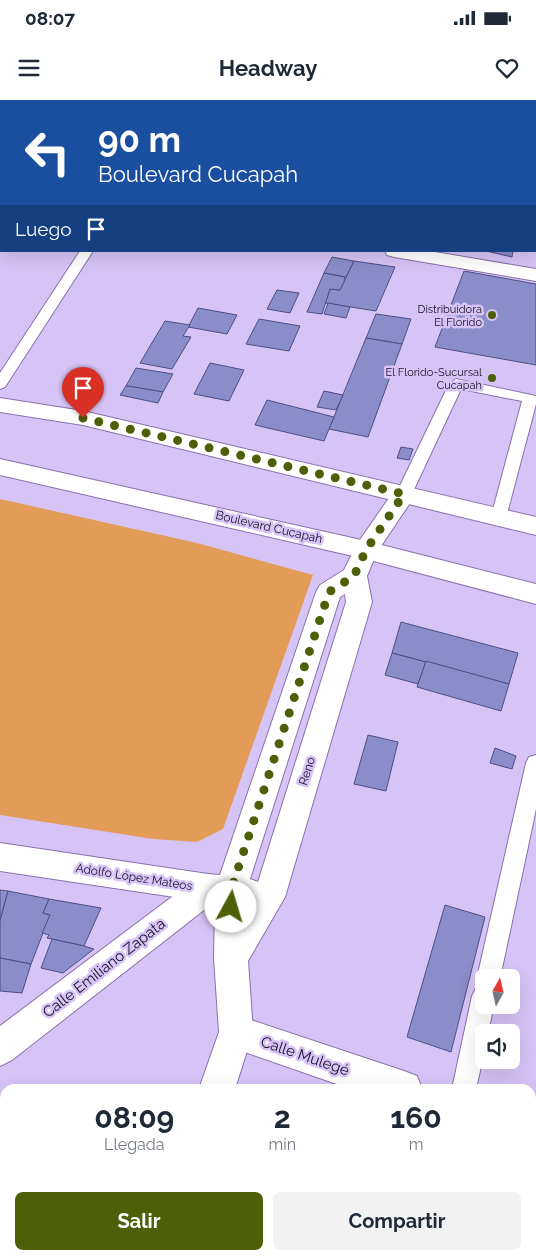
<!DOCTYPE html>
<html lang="es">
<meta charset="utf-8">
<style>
body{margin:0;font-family:Raleway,sans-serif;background:#f2f2f3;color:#1f2937;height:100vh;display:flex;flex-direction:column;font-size:19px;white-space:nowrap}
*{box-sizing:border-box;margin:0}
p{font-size:16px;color:#747a83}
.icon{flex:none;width:28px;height:28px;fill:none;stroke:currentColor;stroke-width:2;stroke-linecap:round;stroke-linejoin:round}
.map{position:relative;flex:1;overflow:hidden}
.details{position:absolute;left:0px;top:984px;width:536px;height:176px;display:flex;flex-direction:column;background:#fff;border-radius:15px 15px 0 0;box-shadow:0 5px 20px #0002}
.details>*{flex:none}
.banner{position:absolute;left:0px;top:0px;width:536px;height:152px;box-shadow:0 5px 20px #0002;background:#1a4fa0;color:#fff;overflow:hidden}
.needle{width:32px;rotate:8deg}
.fabs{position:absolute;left:475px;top:869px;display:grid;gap:10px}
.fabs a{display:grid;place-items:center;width:45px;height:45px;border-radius:8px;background:#fff;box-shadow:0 5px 20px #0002;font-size:25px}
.pin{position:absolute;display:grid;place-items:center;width:42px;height:42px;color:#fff;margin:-51px -21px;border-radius:50% 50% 50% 0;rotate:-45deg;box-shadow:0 0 5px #0007}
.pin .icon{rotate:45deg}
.me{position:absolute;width:55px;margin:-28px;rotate:6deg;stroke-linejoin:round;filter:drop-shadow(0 0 4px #0008)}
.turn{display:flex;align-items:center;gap:18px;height:105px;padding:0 15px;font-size:22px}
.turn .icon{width:65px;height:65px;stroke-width:2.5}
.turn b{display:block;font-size:35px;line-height:42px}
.then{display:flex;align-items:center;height:48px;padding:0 15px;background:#0003;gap:10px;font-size:19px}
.eta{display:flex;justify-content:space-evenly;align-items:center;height:85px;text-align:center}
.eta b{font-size:30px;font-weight:700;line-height:35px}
.primary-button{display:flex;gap:10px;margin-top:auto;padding:10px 15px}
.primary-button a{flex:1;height:58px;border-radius:8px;background:#4d6008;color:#fff;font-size:20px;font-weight:700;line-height:58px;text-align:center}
.primary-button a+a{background:#f2f2f3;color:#1f2937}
.status{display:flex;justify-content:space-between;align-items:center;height:35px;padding:0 25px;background:#fff;direction:ltr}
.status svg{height:14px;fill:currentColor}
header{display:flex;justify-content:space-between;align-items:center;height:65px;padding:0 15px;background:#fff;font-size:22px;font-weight:700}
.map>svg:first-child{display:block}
.green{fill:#e39b58}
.building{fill:#8b8dca;stroke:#4e4e86}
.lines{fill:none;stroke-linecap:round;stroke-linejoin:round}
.lane-casing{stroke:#8971ab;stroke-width:2}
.street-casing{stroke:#8971ab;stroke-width:2}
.secondary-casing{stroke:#8971ab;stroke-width:2}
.primary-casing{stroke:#8971ab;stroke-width:2}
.lane{fill:#fff;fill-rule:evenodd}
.street{fill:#fff;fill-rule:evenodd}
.secondary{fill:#fff;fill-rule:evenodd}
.primary{fill:#fff;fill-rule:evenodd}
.route{stroke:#4d6008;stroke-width:9;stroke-dasharray:0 16.2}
.poi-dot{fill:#4d6008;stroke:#d7c4f6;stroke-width:2}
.labels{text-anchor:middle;stroke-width:5;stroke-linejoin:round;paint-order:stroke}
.far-poi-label{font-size:11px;fill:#1a1027;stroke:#d7c4f6;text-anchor:end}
.street-label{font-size:12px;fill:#1a1027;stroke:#d7c4f6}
.near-street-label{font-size:15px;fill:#1a1027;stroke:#d7c4f6}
</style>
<div class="status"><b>08:07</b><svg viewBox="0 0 49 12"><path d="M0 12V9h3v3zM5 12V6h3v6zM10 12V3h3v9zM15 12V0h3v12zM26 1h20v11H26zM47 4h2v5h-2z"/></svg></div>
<header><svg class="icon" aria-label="menu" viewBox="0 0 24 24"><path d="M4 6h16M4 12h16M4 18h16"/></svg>Headway<svg class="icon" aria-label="heart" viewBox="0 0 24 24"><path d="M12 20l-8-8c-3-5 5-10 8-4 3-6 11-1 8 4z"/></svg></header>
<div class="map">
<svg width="536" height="1159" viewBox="0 0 536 1159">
<rect width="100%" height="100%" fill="#d7c4f6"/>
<!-- green -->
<polygon class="green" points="0,399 197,443 313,475 223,729 197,742 153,739 0,715"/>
<!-- building -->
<g class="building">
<polygon points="486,151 513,151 512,157"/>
<polygon points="332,157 354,161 346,177 324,173"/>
<polygon points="354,161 395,167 376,211 325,203 330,189 340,190"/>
<polygon points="464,171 536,184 536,265 435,247"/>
<polygon points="324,173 345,177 344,182 340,190 330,189 322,214 307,212"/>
<polygon points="277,190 299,193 290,213 267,209"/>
<polygon points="328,203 350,207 346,218 324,214"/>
<polygon points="198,208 237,215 227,234 188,227"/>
<polygon points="376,214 411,219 402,244 366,238"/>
<polygon points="259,219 300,226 289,251 246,244"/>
<polygon points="165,221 190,225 183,236 191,237 172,269 140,263"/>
<polygon points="366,238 402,244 368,337 329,329"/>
<polygon points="210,263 244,270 229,301 194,294"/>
<polygon points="136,268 173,274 163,292 126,286"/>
<polygon points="126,286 134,287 163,292 158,303 120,295"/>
<polygon points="324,291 343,295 336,310 317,307"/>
<polygon points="267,300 334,317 324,341 255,325"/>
<polygon points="401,347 413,349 409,360 397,358"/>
<polygon points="401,522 518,553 509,584 392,553"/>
<polygon points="392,553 426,562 418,584 385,575"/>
<polygon points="426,561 509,584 501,611 417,587"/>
<polygon points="368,635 398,642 386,691 354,684"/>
<polygon points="495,648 516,656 512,669 490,663"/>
<polygon points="0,790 8,791 0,821"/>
<polygon points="8,791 49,799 43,813 50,815 31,864 0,858 0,821"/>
<polygon points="49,799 101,808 84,846 47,838 49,835 42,833 50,815 43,813"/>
<polygon points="445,805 485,817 451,952 407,937"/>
<polygon points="52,839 84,846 94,849 63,873 41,868"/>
<polygon points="0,858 31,864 22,893 0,891"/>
<polygon points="5,1042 5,1087 0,1095 3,1096 0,1103 0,1045"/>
<polygon points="0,1115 5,1117 5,1155 78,1155 85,1159 0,1159"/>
<polygon points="235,1155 266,1155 265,1159 234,1159"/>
<polygon points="340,1155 372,1155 372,1159 339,1159"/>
<polygon points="372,1155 389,1155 401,1159 372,1159"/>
<polygon points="389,1155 422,1155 421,1159 401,1159"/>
</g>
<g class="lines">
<!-- lane casing -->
<g class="lane-casing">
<g id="lane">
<polygon points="80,151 93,151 5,287 0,289 0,273"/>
<polygon points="456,279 536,296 536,304 505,421 493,421 491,417 522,301 461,289 410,398 398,398 396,394 449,284"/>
<polygon points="536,655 536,709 500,878 484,878 484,905 494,905 488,932 484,932 484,953 476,989 452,989 472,896 476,888 481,886 477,878 526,663 529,657"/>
</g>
</g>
<!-- street casing -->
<g class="street-casing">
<g id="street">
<polygon points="54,0 78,0 79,1 55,1"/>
<rect x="535" y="63" width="1" height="10"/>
<rect x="0" y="85" width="1" height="10"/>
<polygon points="385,151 429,151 536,169 536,181 394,157 387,155"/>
<polygon points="0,743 208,774 219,778 224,788 219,798 208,802 0,771"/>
<polygon points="236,915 404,971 417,976 422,989 351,989 236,949 224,944 219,932 224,920"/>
<polygon points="531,1017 536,1018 536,1054 531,1053"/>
</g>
</g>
<!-- secondary casing -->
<g class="secondary-casing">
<g id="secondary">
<path d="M404,386L412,388L416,394L377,452L367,476L372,502L285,797L248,861L253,932L235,989H199L219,932L214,858L215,803H213L12,960L0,966V926L197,778L208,774L220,775L316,492L320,485L344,470L357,444L396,388ZM345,494L346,502L258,782L250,779L340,497Z"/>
<polygon points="143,1155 183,1155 182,1159 142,1159"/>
</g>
</g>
<!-- primary casing -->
<g class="primary-casing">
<g id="primary">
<polygon points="0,298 83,311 536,417 536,435 83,325 0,312"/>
<polygon points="0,359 366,441 536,484 536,504 366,459 0,375"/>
</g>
</g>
<!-- lane -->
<use href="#lane" class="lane"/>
<!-- street -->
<use href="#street" class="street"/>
<!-- secondary -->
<use href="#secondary" class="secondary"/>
<!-- primary -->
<use href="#primary" class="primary"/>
</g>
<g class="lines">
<!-- route -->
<polyline class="route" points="83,318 404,394 366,450 354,476 329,492 231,790 231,807"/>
</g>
<!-- markers -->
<g class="poi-dot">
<circle cx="492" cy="215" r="5"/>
<circle cx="492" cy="278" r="5"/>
</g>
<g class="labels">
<!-- far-poi labels -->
<g class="far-poi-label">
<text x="482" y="213">Distribuidora<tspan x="482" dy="13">El Florido</tspan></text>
<text x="482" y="276">El Florido-Sucursal<tspan x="482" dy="13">Cucapah</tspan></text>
</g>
<!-- street labels -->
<g class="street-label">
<text transform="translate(269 427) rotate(13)" y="4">Boulevard Cucapah</text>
<text transform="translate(307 671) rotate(-73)" y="4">Reno</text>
<text transform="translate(134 777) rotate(9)" y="4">Adolfo López Mateos</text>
</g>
<!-- near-street labels -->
<g class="near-street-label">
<text transform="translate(104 868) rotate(-38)" y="5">Calle Emiliano Zapata</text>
<text transform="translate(305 956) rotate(19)" y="5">Calle Mulegé</text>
</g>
</g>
</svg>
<div class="fabs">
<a><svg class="needle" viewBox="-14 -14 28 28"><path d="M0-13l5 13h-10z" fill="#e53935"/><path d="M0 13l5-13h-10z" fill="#747a83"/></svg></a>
<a><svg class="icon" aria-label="sound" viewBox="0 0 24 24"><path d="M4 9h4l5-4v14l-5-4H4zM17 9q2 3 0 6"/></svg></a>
</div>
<div class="pin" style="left:83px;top:318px;background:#d93025"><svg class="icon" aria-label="arrive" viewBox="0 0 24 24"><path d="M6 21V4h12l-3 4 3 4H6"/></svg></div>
<svg class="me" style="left:231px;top:807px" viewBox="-20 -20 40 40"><circle r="19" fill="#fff"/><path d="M0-13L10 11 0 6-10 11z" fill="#4d6008"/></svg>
<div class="banner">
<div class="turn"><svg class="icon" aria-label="left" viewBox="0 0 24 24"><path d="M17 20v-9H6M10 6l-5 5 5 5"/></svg><div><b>90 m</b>Boulevard Cucapah</div></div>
<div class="then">Luego<svg class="icon" aria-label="arrive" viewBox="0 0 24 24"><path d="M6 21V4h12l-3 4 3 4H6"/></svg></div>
</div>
<section class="details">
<div class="eta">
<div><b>08:09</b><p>Llegada</p></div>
<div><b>2</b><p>min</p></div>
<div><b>160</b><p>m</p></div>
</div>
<div class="primary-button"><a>Salir</a><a>Compartir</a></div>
</section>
</div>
